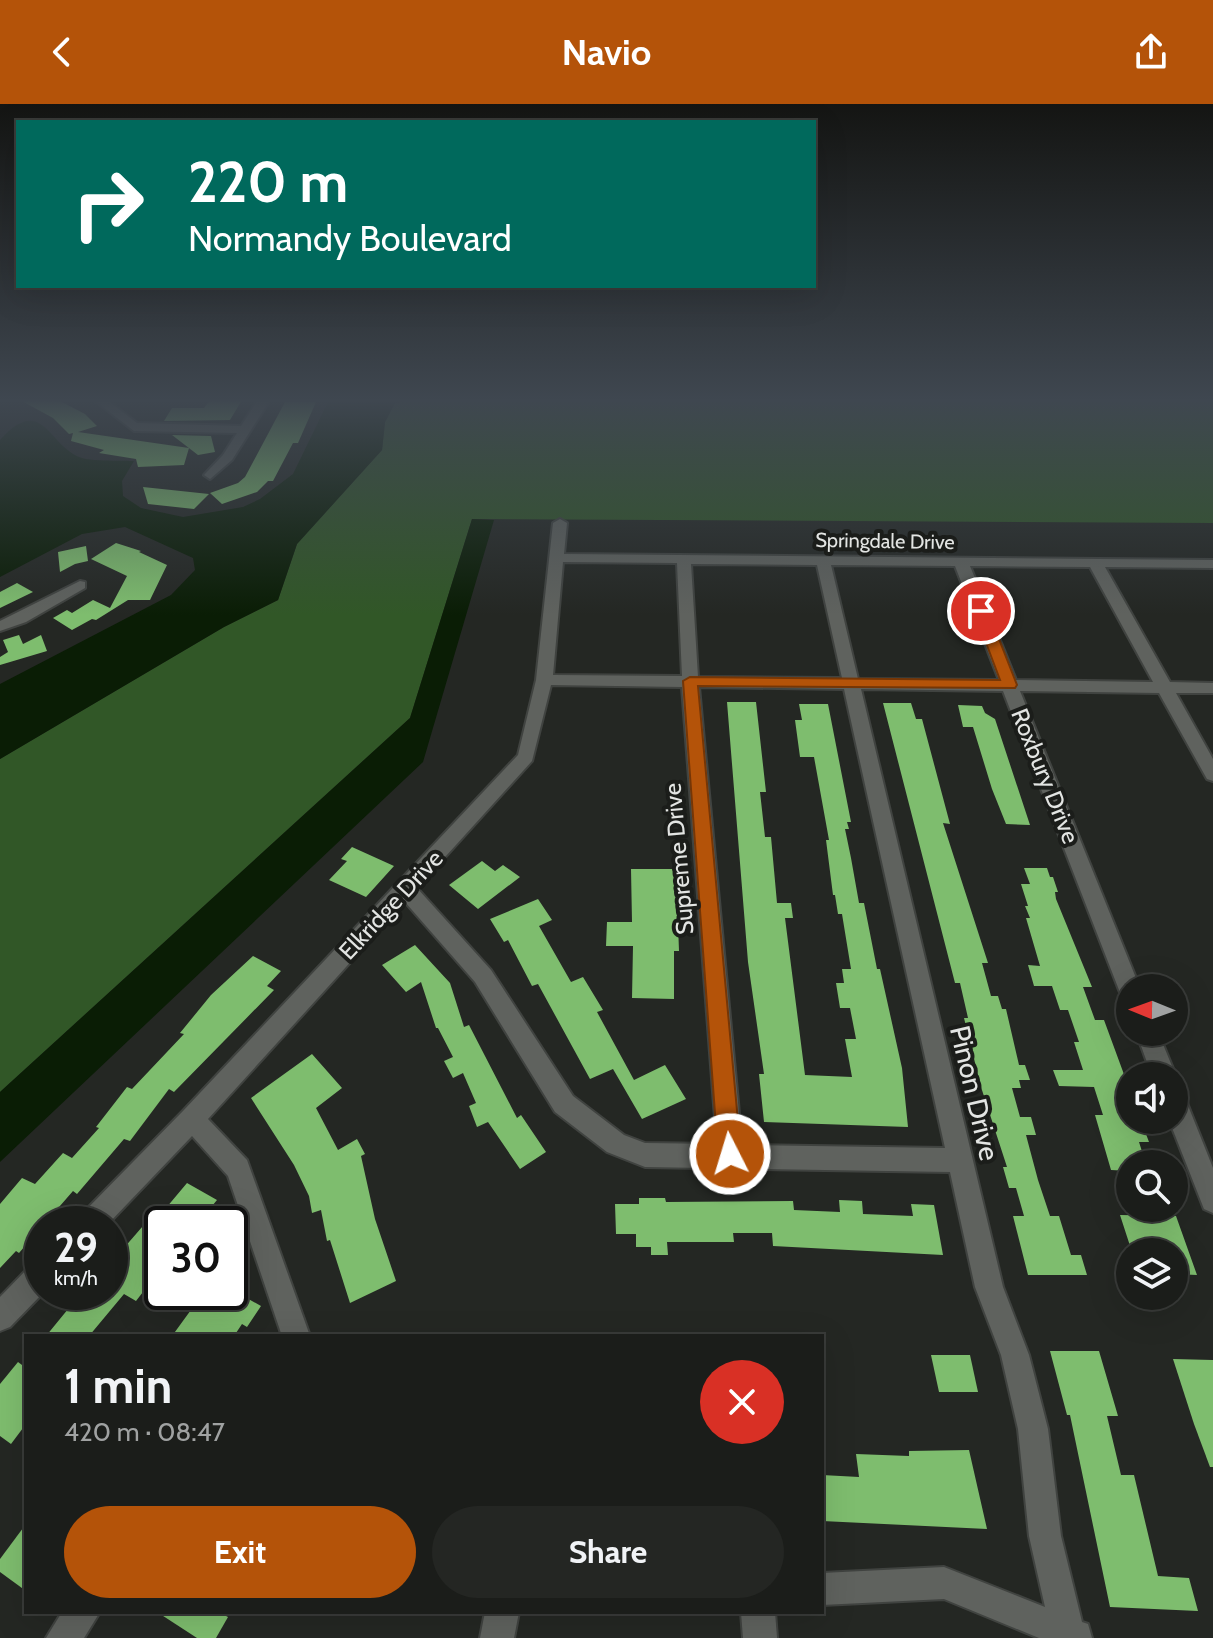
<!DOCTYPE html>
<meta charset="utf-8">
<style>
body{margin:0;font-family:Cabin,sans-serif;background:#242623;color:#f1f3f6;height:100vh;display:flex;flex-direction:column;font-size:30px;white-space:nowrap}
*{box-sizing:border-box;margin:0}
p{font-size:26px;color:#a0a2a2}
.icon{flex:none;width:44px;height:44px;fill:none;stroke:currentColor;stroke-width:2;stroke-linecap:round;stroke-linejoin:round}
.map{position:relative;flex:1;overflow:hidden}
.panel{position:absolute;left:24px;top:1230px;width:800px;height:280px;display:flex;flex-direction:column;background:#1b1d1a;border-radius:0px;box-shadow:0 8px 32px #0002,0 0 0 2px #393b39}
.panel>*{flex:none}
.top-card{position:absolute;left:16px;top:16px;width:800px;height:168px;border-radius:0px;box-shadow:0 8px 32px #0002,0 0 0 2px #393b39;background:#00695c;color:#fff;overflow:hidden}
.needle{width:52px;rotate:271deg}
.fabs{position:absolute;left:1116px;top:870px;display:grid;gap:16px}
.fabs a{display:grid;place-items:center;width:72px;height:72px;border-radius:50%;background:#1b1d1a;box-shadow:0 8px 32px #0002,0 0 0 2px #393b39;font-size:40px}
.speed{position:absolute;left:24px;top:1102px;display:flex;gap:16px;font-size:40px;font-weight:700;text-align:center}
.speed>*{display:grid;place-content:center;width:104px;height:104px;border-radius:50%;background:#1b1d1a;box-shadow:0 8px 32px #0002,0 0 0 2px #393b39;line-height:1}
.speed small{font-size:20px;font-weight:400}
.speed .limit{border:4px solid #111;border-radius:12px;background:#fff;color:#111}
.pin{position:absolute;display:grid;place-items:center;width:68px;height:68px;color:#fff;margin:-34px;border:4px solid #fff;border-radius:50%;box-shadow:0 2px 8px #0007}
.me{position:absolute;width:88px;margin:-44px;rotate:355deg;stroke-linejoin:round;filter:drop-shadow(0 0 6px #0008)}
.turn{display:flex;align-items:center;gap:28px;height:168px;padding:0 40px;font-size:36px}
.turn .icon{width:104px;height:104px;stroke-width:2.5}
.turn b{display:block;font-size:56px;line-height:68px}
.round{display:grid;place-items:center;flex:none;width:84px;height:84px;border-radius:42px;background:#242623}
.summary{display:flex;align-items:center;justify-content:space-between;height:136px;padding:0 40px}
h1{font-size:48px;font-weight:700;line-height:60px}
.primary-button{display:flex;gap:16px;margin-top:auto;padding:16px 40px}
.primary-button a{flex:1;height:92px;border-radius:48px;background:#b45309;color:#fff;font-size:32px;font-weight:700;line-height:92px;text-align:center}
.primary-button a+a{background:#242623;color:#f1f3f6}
header{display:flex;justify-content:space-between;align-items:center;height:104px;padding:0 40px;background:#b45309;color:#fff;font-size:36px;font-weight:700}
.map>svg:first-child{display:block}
.green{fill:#315727}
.water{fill:#0a1d05}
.building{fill:#7ebd6e}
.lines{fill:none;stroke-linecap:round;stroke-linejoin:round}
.street-casing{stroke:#404340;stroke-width:4}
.street{fill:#5f625e;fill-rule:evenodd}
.route{fill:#b45309;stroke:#753606;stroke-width:2}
.labels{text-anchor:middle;stroke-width:8;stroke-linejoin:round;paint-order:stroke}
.far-street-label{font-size:20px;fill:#e3e5e3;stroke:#1b1d1a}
.street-label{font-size:24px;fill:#e3e5e3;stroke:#1b1d1a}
.near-street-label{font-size:28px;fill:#e3e5e3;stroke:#1b1d1a}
</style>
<header><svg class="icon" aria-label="back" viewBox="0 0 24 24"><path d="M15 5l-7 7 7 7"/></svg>Navio<svg class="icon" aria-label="share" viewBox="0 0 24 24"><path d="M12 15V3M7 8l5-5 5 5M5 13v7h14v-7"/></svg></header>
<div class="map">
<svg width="1213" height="1534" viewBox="0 0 1213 1534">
<rect width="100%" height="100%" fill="#242723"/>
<!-- green -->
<polygon class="green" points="413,296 1213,296 1213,419 472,415 410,614 0,988 0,655 224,523 278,496 297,440 382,346 385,318 395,299"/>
<!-- water -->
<g class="water">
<path d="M329,296H413L395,299L385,318L382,346L297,440L278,496L224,523L0,655V580L171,491L195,466L193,454L125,423L82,430L0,473V336C43,288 48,343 82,354C97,358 118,356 134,357L122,377L123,392L141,404L183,413L243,403L260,395L293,370Z"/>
<polygon points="472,415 494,416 423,658 0,1058 0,988 410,614"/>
</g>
<!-- building -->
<g class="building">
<polygon points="20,296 58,296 85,310 97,322 78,328 189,344 184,361 138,363 136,355 99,349 104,346 71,337 73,329 69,330 53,314"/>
<polygon points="210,296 242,296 230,316 164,317 172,304 204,304"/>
<polygon points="285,298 316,298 298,339 293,339 273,377 268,377 257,388 222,400 210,389 238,379 245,373"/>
<polygon points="172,331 211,332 215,348 198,351"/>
<polygon points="143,383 209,390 194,405 148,400"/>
<polygon points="116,439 141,447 139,448 167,461 150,496 128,496 96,516 92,515 72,526 53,514 67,506 72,509 93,496 110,504 127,472 91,455"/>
<polygon points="86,442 88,457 75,460 60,468 58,448"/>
<polygon points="17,479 33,488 0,504 0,488"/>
<polygon points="19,531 23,540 41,531 47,547 0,561 0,553 8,548 3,536"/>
<polygon points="727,598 756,598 766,688 760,688 765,733 771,733 777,799 791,799 793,814 785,814 805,971 852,973 845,935 856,935 850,904 840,904 836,879 844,879 842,865 851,865 842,810 838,810 835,791 833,791 826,736 829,736 814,653 800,653 795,616 802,616 799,600 828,600 851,718 847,718 849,725 845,725 851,754 859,799 864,799 877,865 880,865 902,964 908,1023 764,1018 759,970 764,970 748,858"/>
<polygon points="883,599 911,599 916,615 922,615 950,720 943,719 988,859 982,859 991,892 998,892 1002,905 1006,905 1019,961 1025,961 1030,976 1019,976 1021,984 1012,984 1020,1013 1031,1013 1036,1031 1026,1031 1038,1076 1050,1112 1059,1112 1071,1151 1081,1151 1087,1171 1028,1171 1013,1112 1024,1112 1016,1084 1009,1084 1003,1063 1007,1063 981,983 964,914 968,914 960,879 955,879"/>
<polygon points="958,601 982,602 985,609 995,615 1030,721 1006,720 992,685 973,623 963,623"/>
<polygon points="352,743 394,762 366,793 329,776 347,757 341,755"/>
<polygon points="482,757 495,767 503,761 520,773 478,805 449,781"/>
<polygon points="1024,764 1047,764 1050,773 1053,773 1058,788 1055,788 1056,795 1092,883 1083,883 1095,916 1104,916 1129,984 1123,983 1130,1016 1137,1016 1143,1022 1149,1038 1139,1038 1146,1060 1130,1060 1130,1067 1111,1066 1095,1011 1103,1011 1094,983 1059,982 1053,966 1083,966 1074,938 1079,938 1068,906 1060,906 1052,882 1034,882 1028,861 1040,862 1026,814 1030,814 1025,802 1028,802 1021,780 1030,780"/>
<polygon points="631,765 676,765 679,847 674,847 674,895 632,894 633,842 606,842 607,818 632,818"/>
<polygon points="538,795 552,816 539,822 571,878 583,873 603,906 597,908 634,976 665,961 686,995 642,1015 613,965 590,975 538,880 532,882 508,836 504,838 490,815"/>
<polygon points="415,841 450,879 464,923 469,921 517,1014 521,1011 546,1048 520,1065 488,1018 477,1023 469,1002 476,999 463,969 453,974 444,957 453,953 438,924 436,924 421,878 406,888 382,861"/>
<polygon points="253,852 281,867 267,882 274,886 174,988 169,985 130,1037 124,1035 77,1090 73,1087 19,1149 16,1147 0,1164 0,1100 22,1074 35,1080 63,1049 72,1054 99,1024 96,1023 127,983 132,985 184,930 180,929 211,891"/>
<polygon points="312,950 342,984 316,1004 338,1046 357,1035 365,1050 361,1052 375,1115 396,1177 350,1199 330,1136 327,1137 321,1106 312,1109 309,1092 294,1061 251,994"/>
<polygon points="187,1079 217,1096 197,1120 162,1120 162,1147 144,1170 153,1175 136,1197 124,1190 89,1232 46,1232 82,1188 110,1188 110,1160 162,1100 166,1104"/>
<polygon points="639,1094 665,1094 666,1098 793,1097 794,1106 840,1108 839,1096 862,1097 863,1110 913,1112 911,1100 934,1101 943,1151 773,1142 772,1129 733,1129 734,1138 667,1138 668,1151 651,1151 651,1143 636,1143 636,1130 616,1130 615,1100 639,1100"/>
<polygon points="1120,1111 1176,1112 1197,1171 1174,1170 1174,1148 1132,1148"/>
<polygon points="204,1188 236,1188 261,1202 247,1223 242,1220 234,1232 172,1232"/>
<polygon points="1050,1247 1099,1247 1118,1312 1107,1312 1121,1371 1134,1371 1158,1472 1189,1474 1198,1507 1110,1503 1070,1311 1067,1311"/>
<polygon points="931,1251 970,1251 978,1288 939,1288"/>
<polygon points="1173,1255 1213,1256 1213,1363 1210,1363 1194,1320"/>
<polygon points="18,1258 26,1264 26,1320 11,1340 0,1332 0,1280"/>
<polygon points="969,1346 987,1425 822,1417 822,1371 859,1373 856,1350 909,1352 909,1347"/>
<polygon points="26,1420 26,1487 0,1468 0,1455"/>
<polygon points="157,1508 218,1508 228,1513 216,1534 197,1534"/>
</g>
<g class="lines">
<!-- street casing -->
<g class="street-casing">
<g id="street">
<polygon points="94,296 107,296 137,319 241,322 258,296 270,296 232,356 210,375 204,371 223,351 237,329 134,327"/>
<path d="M560,415L567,419L564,450L1213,456V464L1105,463L1170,578L1213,579V589H1176L1213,655V677L1207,675L1159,589L1020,587L1140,884H1130V895L1122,893L1119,886L1003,587L861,585L1003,1183L1029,1251L1048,1325L1061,1432L1082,1518L1088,1520L1092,1534H1039L944,1495L822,1501V1469L944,1463L1045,1503L1029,1432L1018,1325L1001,1251L975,1183L950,1068L645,1063L607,1048L555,1008L475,878L405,798L208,1015L247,1056L310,1232H282L228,1072L192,1032L108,1120H77L81,1111L183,1007L518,651L536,576L553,419ZM563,458L677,459L682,572L553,571ZM691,460L817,461L842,574L698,573ZM831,461L955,462L999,576L858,575ZM970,462L1090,463L1153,578L1016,576ZM551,581L682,583L717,1040L645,1039L624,1031L573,992L491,866L417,784L532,657ZM699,583L844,585L945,1044L742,1041Z"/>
<polygon points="80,477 85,478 85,484 26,518 0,527 0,517"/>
<polygon points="1136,928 1158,928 1176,972 1174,976 1174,972 1152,972"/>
<polygon points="1174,986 1183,989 1213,1064 1213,1109 1204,1105 1169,1016 1174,1016"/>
<polygon points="42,1156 44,1188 10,1223 0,1227 0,1193 32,1160"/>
<polygon points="62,1508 100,1508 84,1534 46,1534"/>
<polygon points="485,1508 519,1508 514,1534 480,1534"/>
<polygon points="741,1508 775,1508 777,1534 743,1534"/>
</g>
</g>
<!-- street -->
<use href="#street" class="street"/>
</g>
<!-- sky -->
<linearGradient id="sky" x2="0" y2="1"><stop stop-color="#141513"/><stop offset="0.58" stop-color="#3f4750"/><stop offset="1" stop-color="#3f4750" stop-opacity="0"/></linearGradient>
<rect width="1213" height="511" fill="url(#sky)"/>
<!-- route -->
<polygon class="route" points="981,503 988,507 1017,581 1015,584 698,582 741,1050 738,1058 730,1061 722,1058 718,1050 683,577 690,573 1000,576 974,507"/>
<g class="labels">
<!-- far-street labels -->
<g class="far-street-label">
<text transform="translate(885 437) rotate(1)" y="7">Springdale Drive</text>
</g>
<!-- street labels -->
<g class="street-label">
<text transform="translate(1045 672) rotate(68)" y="8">Roxbury Drive</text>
<text transform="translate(679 755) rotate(-95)" y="8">Supreme Drive</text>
<text transform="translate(391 801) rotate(-47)" y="8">Elkridge Drive</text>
</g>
<!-- near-street labels -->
<g class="near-street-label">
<text transform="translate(975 989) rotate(77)" y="10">Pinon Drive</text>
</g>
</g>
</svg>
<div class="fabs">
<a><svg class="needle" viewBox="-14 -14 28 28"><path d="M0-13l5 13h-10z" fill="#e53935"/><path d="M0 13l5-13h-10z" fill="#a0a2a2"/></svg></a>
<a><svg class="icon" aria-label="sound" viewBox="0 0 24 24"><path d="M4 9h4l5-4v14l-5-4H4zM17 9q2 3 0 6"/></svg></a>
<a><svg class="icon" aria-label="search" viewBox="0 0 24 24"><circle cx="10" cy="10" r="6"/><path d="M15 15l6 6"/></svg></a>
<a><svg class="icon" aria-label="layers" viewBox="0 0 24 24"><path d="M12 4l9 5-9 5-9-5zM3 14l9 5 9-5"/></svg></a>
</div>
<div class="speed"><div>29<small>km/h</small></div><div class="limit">30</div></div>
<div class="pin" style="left:981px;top:507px;background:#d93025"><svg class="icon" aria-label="arrive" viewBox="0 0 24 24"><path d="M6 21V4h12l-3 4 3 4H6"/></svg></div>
<svg class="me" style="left:730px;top:1050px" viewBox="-20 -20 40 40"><circle r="17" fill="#b45309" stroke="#fff" stroke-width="3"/><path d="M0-11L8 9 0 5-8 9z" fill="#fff"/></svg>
<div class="top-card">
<div class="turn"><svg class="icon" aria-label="right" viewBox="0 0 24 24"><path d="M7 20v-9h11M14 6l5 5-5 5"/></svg><div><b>220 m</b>Normandy Boulevard</div></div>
</div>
<section class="panel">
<div class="summary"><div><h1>1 min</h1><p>420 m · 08:47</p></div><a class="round" style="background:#d93025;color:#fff"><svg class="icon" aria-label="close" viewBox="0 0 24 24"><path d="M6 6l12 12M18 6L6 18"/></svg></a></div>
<div class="primary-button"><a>Exit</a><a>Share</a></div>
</section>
</div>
